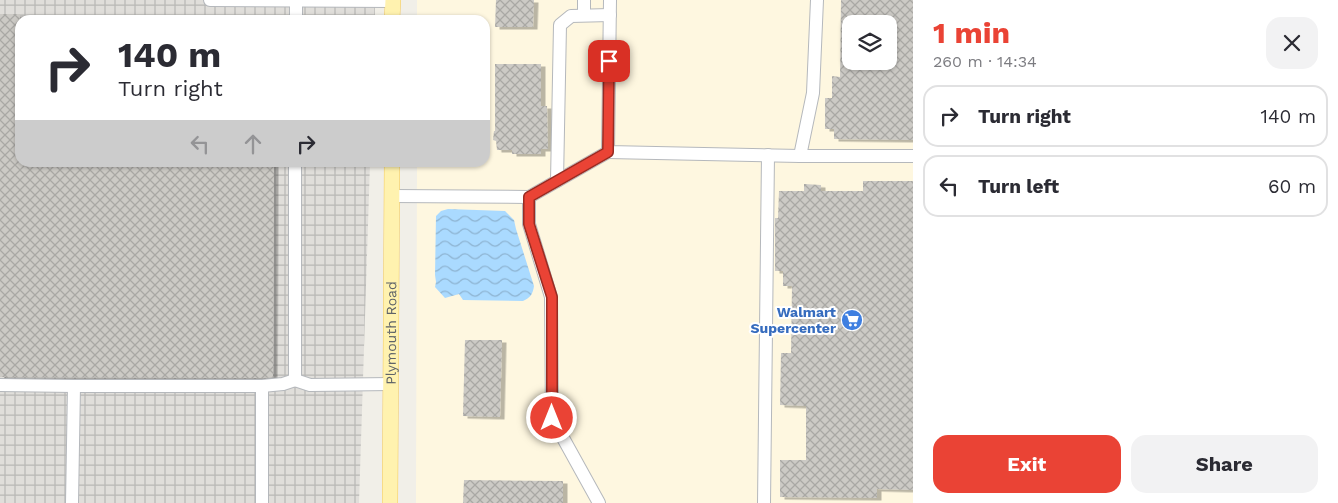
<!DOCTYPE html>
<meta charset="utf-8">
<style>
body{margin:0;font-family:"Work Sans",sans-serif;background:#f2f2f3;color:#2b2b33;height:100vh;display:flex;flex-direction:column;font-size:19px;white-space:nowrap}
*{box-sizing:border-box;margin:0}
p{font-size:16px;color:#7c7c81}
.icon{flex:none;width:28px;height:28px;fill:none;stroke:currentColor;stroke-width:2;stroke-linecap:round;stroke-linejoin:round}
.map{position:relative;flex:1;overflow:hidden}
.side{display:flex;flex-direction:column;background:#fff;width:425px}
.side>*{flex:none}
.hud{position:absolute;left:15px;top:15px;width:475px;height:152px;border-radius:15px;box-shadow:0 1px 4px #0004;background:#fff;color:#2b2b33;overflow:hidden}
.tools{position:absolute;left:842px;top:15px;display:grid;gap:10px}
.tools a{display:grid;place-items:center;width:55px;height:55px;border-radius:10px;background:#fff;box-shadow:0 1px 4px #0004;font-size:25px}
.pin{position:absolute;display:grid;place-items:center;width:42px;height:42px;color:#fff;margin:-21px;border-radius:10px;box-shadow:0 2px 8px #0006}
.me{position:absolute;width:55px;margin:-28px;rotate:0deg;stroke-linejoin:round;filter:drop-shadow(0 0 4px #0008)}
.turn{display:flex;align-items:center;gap:18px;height:105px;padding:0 20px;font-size:22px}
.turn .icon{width:65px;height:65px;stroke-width:2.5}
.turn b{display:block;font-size:35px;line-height:42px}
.lanes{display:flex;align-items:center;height:48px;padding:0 20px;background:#0003;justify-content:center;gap:25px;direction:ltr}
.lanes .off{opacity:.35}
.round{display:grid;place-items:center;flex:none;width:52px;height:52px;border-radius:15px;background:#f2f2f3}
.overview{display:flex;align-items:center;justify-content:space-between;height:85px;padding:0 20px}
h1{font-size:30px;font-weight:700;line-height:38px;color:#ea4335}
.primary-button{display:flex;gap:10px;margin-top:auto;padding:10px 20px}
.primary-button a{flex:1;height:58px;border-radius:15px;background:#ea4335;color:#fff;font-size:20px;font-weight:700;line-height:58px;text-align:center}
.primary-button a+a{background:#f2f2f3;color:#2b2b33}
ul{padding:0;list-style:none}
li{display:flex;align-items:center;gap:15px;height:62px;margin:0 10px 8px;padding:0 10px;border:2px solid #e1e1e2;border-radius:15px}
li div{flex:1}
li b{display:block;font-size:19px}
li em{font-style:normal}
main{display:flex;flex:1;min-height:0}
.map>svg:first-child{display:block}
.commercial{fill:#fef7e0;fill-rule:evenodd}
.industrial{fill:url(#industrial-grid)}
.water{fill:url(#water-waves)}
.building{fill:url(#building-cross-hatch);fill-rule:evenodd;filter:url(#shadow)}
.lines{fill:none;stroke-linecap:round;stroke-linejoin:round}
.minor-casing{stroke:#b5b8bc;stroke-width:14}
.major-casing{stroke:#f2c960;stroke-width:16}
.minor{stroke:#fff;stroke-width:12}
.major{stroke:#fff2af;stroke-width:15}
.route-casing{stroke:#982c22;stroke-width:12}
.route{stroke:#ea4335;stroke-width:9}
.labels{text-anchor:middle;stroke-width:4;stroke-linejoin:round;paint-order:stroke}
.shop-label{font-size:14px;font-weight:bold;fill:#366cbe;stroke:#fff;text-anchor:end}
.street-label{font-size:14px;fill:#5f6368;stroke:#fff}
</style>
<main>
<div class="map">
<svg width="913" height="503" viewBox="0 0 913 503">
<defs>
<pattern id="industrial-grid" width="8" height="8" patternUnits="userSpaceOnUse" patternTransform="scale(1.25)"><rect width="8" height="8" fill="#e0deda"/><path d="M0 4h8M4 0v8" fill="none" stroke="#b9b8b5"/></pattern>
<pattern id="water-waves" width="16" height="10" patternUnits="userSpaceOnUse" patternTransform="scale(1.25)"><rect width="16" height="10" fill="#aadaff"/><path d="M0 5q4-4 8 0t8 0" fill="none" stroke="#8eb4d2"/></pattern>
<pattern id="building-cross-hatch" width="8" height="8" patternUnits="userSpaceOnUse" patternTransform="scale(1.25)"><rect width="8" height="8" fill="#cccac5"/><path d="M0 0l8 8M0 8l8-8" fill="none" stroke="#a9a8a4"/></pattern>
<filter id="shadow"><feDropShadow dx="4.5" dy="2.5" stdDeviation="0" flood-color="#0004"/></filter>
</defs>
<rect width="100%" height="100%" fill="#f1efe8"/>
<!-- commercial -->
<path class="commercial" d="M417,0H913V503H416L417,163L485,162V20H417ZM851,24H889V61H851Z"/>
<!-- industrial -->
<polygon class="industrial" points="0,0 375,0 375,20 20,20 20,162 370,163 359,503 0,503"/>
<!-- water -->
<path class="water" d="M448,209L505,211L514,220L516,229L534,286C533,294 530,298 523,301L463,300L459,294L445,298L435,287L436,282L435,275L436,216L441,211Z"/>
<!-- building -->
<g class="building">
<polygon points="496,0 534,0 533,27 495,27"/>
<path d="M841,0H913V140L834,139V129H825V98H832V76L840,77ZM851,24H889V61H851Z"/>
<polygon points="0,14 20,14 20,162 274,162 273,377 262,378 0,377"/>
<polygon points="495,64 541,64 541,106 547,106 548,149 541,149 541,154 512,154 512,150 497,150 496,141 493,140 494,131 495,131"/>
<polygon points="863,181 913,181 913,490 877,489 877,498 780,497 780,460 806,460 806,406 780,405 781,353 791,353 792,286 783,286 783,271 775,271 775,218 778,218 779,191 804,191 804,184 821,185 821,191 863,191"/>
<polygon points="465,340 502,340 500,417 463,416"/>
<polygon points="464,480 563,481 563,503 463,503"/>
</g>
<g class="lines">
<!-- minor casing -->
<g class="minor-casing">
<g id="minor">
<polyline points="210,0 393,1"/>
<polyline points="610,0 608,152 800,156"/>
<polyline points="817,0 813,93 800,156 913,156"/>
<polyline points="584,15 584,0"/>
<polyline points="296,20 296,1"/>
<polyline points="295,162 295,380 310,385 391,384"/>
<polyline points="557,181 560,25 571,16 610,15"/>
<polyline points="392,196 529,197 608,152"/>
<polyline points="529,197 529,224 551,297 552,418 599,503"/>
<polyline points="0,385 74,386"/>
<polyline points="72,503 74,386 262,386"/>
<polyline points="262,503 262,386 283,384 295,380"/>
<polyline points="764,503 768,155"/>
</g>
</g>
<!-- major casing -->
<g class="major-casing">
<g id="major">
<polyline points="392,20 393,0"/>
<path id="s1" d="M390,503L392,162"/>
</g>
</g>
<!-- minor -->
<use href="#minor" class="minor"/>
<!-- major -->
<use href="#major" class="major"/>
</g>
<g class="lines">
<!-- route casing -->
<g class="route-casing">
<polyline id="route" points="552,418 552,297 529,224 529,197 608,152 609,61"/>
</g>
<!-- route -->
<use href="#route" class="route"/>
</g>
<!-- icons -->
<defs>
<g id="supermarket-disc" transform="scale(1.125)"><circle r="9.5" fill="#3f7fe0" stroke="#fff"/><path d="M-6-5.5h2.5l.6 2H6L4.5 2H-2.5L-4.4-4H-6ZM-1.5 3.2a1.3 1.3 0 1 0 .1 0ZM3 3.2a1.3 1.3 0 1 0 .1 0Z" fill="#fff"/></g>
</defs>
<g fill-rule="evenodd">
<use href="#supermarket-disc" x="852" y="320"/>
</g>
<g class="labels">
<!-- shop labels -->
<g class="shop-label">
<text x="836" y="317">Walmart<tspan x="836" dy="16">Supercenter</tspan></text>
</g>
<!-- street labels -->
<g class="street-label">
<text dy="5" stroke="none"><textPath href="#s1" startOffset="170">Plymouth Road</textPath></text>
</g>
</g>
</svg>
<div class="tools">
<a><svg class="icon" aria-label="layers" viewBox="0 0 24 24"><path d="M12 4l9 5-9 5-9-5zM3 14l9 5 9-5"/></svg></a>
</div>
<div class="pin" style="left:609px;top:61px;background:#d93025"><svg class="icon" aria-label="arrive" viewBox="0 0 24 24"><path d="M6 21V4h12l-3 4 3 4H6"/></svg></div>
<svg class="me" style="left:552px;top:418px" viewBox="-20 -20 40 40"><circle r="17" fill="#ea4335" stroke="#fff" stroke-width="3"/><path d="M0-11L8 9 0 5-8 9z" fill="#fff"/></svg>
<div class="hud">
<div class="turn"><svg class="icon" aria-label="right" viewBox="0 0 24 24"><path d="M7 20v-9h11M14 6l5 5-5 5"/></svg><div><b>140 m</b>Turn right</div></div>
<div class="lanes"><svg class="icon off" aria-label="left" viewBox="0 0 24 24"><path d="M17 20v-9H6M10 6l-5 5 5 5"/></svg><svg class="icon off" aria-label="ahead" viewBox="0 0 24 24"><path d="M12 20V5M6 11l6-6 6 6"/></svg><svg class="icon" aria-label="right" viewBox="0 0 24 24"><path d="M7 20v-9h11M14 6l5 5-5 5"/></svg></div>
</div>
</div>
<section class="side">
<div class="overview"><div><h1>1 min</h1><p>260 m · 14:34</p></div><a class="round"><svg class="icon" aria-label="close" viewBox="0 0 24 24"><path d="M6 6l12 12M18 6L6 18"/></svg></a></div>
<ul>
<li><svg class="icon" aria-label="right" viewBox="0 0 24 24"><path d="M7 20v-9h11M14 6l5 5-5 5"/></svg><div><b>Turn right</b></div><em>140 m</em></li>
<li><svg class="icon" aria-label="left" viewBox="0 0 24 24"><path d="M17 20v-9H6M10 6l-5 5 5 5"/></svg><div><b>Turn left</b></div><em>60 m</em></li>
</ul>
<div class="primary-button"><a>Exit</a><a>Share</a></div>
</section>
</main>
